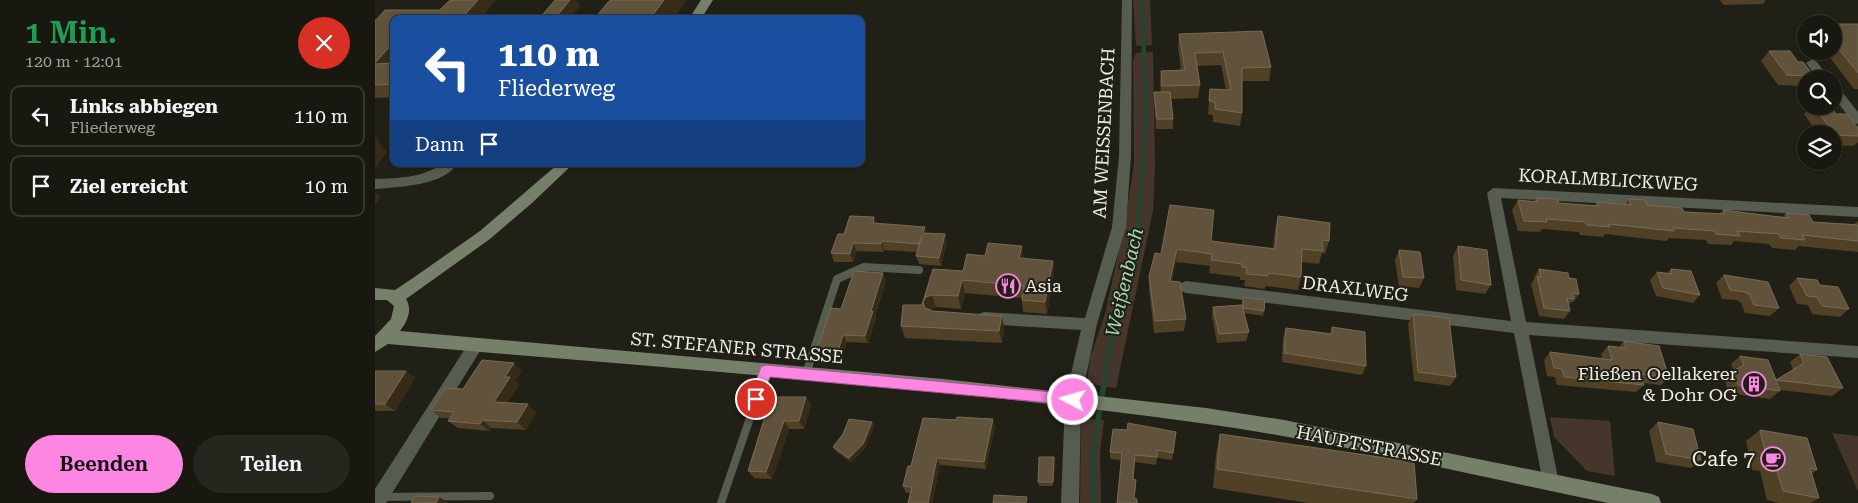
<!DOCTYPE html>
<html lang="de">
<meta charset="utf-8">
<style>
body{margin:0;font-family:"Roboto Serif",serif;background:#26251e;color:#f1f3f6;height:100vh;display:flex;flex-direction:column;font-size:19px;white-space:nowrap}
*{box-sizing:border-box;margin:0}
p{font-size:16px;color:#9fa09f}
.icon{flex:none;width:28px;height:28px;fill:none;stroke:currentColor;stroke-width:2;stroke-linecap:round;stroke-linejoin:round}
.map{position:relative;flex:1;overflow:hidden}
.sheet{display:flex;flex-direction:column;background:#191810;width:375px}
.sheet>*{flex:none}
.guide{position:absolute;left:15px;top:15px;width:475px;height:152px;border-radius:10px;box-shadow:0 1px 4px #0004,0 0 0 1px #373730;background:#1a4fa0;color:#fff;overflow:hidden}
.tools{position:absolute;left:1422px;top:15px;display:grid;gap:10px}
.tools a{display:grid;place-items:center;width:45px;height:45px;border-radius:50%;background:#191810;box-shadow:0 1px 4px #0004,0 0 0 1px #373730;font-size:25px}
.pin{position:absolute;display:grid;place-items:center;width:42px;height:42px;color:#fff;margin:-21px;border:2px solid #fff;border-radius:50%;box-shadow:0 1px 5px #0007}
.me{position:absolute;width:55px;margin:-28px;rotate:276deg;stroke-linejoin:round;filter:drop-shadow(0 0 4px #0008)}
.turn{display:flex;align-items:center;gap:18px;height:105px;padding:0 25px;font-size:22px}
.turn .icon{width:65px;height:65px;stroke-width:2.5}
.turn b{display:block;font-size:35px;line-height:42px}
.then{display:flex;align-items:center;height:48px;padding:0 25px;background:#0003;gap:10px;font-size:19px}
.round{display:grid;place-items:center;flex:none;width:52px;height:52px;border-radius:26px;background:#26251e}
.headline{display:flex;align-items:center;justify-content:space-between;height:85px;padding:0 25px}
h1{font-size:30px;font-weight:600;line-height:38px;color:#1e9e55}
.action{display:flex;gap:10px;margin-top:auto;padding:10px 25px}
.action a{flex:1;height:58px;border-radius:30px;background:#fd86e2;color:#111;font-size:20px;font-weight:600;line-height:58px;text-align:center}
.action a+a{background:#26251e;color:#f1f3f6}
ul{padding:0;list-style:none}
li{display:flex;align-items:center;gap:15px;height:62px;margin:0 10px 8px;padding:0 15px;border:2px solid #373730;border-radius:10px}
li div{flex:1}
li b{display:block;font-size:19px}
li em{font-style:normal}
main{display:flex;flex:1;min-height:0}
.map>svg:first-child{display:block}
.green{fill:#46352b}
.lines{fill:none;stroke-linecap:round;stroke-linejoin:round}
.stream-far1{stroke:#284431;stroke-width:4.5}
.stream{stroke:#284431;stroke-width:5.5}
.lane{stroke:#565c50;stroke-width:8}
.street{fill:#565c50;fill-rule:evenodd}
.secondary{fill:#757f6a;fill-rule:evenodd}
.wall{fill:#504026}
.shaded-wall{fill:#362b17}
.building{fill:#61533b;stroke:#776b56}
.route{fill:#fd86e2;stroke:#a45793}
.labels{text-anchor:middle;stroke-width:4;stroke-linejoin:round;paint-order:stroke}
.street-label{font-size:18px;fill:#eeeee7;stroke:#212016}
.poi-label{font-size:18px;fill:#eeeee7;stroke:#212016;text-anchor:start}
.water-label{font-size:19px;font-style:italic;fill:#a5dcb5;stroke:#212016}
.near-poi-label{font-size:21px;fill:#eeeee7;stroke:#212016;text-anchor:end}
</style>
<main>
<section class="sheet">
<div class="headline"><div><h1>1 Min.</h1><p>120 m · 12:01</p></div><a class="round" style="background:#d93025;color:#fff"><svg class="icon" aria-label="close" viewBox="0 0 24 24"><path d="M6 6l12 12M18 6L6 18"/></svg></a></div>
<ul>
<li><svg class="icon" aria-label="left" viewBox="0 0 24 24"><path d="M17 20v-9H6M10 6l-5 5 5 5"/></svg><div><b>Links abbiegen</b><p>Fliederweg</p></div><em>110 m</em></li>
<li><svg class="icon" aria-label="arrive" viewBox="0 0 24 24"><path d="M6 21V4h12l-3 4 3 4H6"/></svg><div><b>Ziel erreicht</b></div><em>10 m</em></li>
</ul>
<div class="action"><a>Beenden</a><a>Teilen</a></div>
</section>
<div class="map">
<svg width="1483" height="503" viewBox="0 0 1483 503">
<rect width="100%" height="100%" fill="#212016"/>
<!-- green -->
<g class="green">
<polygon points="758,0 775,0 777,45 761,46"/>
<polygon points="778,52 780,166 778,211 741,388 712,384 715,358 730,314 750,223 759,164 758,61 761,53"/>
<polygon points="1175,417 1235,421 1240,476 1212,471 1179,437"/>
<polygon points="706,418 729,420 725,453 726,503 705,503"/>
<polygon points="1457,433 1483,436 1483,491"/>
</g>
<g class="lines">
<!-- stream-far1 -->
<polyline class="stream-far1" points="764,220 771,112 767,0"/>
<!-- stream -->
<polyline class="stream" points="719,503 718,451 735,345 763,241 764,219"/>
<!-- lane -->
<g class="lane">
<polyline points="431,374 462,279 489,267 544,270"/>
<polyline points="6,497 115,496"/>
<polyline points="346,503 391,371"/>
</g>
<!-- street -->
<g class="street">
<polygon points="747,0 757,0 756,156 751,227 722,324 706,400 704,503 686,503 690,400 706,330 609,324 604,322 602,318 604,314 609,312 710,318 737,227 744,156"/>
<polygon points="1437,59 1441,61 1455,79 1443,79 1431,63"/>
<polygon points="1459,86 1463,87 1483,112 1483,124 1479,123 1459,98"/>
<path d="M67,164H82C68,186 23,187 0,189V179C24,178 47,178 67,164Z"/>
<polygon points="1118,188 1483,207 1483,217 1126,198 1151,322 1483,346 1483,358 1154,335 1184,483 1182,489 1176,491 1170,489 1168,483 1139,333 811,293 806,291 804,287 806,283 811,281 1136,321 1112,193"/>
<polygon points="100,340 105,341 108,346 105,351 11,503 0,503 0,489 95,341"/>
</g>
<!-- secondary -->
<g class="secondary">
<polygon points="326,0 338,0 326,19 314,19"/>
<path d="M183,164H198L157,203L115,239L31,299C38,310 32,322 25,331L568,379L831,408L909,420L1277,494L1284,497L1286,503H1233C1100,476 967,443 832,424C561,386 286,368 13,344L0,352V336L16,319L19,306L12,300H0V288L20,290L38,278L105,231Z"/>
</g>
</g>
<!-- wall -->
<g class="wall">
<polygon points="121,0 19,19 19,97 0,98 0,18 1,20 65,10"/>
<polygon points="1345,0 1391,0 1388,4 1349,5"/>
<polygon points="1431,24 1431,39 1425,32"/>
<polygon points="1459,24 1483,24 1483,89 1479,89 1450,51 1459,51"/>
<polygon points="804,34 896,67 894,81 867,81 867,113 865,126 838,122 838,115 833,114 835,89 851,90 846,65 822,66 825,85 823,98 796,99 798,119 798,129 781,129 779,102 779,92 786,92 785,84 786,71 806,70 803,47"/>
<polygon points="1394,51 1423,62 1438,75 1435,79 1431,79 1431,83 1430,85 1427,85 1426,86 1403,85 1386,61"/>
<polygon points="1436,106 1455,106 1461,114 1483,128 1483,142 1479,146 1459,145 1459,134 1443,134 1429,114"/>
<polygon points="1161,198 1184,203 1219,206 1222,202 1250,204 1254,199 1272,205 1309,212 1344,214 1348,210 1408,217 1411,213 1438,222 1479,224 1483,221 1483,252 1424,246 1420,250 1397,248 1394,244 1359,241 1356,245 1333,244 1331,240 1294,238 1291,241 1230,234 1228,237 1205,235 1204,232 1167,229 1165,232 1143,231 1137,210 1143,200 1158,201"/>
<polygon points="795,205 836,241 898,248 900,229 903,216 954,241 950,254 947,253 944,264 927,262 926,277 923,290 890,286 890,289 869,286 870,280 865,280 865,277 834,273 835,266 801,262 797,281 811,319 809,331 779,333 774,289 774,276 786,254"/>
<polygon points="499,217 501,223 552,233 570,234 572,243 566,266 544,264 541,256 542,252 509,250 509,252 482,251 478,262 459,262 456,253 469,234"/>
<polygon points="1083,246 1116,285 1110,294 1081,290 1078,256"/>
<polygon points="1024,250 1049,278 1044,288 1024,286 1020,260"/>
<polygon points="649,259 678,261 679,273 672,314 648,312 647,300 647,298 590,293 586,309 561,307 555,310 557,311 627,316 629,328 627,343 530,338 526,326 547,305 558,269 588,271"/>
<polygon points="1164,269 1194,278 1204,294 1198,302 1196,302 1194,305 1195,311 1189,319 1164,316 1156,284 1159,280 1159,278"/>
<polygon points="1296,269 1325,295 1318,303 1281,296 1275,280 1282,272 1292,273"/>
<polygon points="1349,275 1404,308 1395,316 1370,313 1366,303 1362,300 1347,299 1341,283"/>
<polygon points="1422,278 1445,285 1474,309 1465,317 1437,314 1433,305 1422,304 1414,286"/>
<polygon points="511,281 500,316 501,318 493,343 472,342 467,358 451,357 444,344 466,309"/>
<polygon points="868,297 889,311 888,316 869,313 874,332 871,341 842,343 837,316 838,307 867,305"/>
<polygon points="1038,314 1081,377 1075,386 1039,381 1033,324"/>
<polygon points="957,327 991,366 987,375 907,362 908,337 911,328 955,334"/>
<polygon points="1249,341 1294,378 1286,385 1268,383 1269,385 1261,392 1182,385 1180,377 1172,376 1169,360 1175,352 1227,359 1226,354 1233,346 1244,347"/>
<polygon points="1425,354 1468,388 1457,396 1405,390 1405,391 1395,399 1354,393 1349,379 1359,371 1356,364 1365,356 1401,380 1418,370 1415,362"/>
<polygon points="147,370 140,381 144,385 132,403 161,412 151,430 117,428 114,431 83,428 73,421 74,418 66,418 56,410"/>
<polygon points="0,371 31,371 40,378 20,411 0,411"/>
<polygon points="396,397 431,397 436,405 429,429 414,429 397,479 379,478 373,471"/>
<polygon points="497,422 499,426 490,448 476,462 461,451 458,447"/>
<polygon points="1283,422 1326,460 1316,468 1281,462 1274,431"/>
<polygon points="620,427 611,469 565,465 557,503 533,503 535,493 531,493 528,486 536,466"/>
<polygon points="1385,430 1442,470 1436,474 1444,498 1436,503 1404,503 1392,500 1385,471 1377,470 1371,441"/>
<polygon points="801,432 797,460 782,458 781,465 760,462 758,479 761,487 759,498 742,503 746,460 735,459 735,452"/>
<polygon points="845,434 1042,499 1039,503 934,503 838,488 841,454"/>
<polygon points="679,457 680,461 678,486 664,486 663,482"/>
</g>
<!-- shaded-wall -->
<g class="shaded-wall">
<polygon points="103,0 121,0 105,19 86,19"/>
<polygon points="195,0 201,0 205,6 194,19 183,19 182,16"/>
<polygon points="289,0 312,0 298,19 275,19"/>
<polygon points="19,42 19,65 0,66 0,63"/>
<polygon points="0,135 4,140 3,142 12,152 0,169"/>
<polygon points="0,191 6,197 0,205"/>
<polygon points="499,217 502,225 498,223"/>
<polygon points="550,227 552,235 548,233"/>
<polygon points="570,234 572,243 566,266 564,258"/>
<polygon points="507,241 509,250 509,252 506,244"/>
<polygon points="478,243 482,251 478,262 475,254"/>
<polygon points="647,246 649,258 646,271 644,258"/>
<polygon points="802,249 801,262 794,293 795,281"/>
<polygon points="678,261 679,273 672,314 670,302"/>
<polygon points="508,273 511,281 500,316 501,318 493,343 490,336 496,311"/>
<polygon points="587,280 590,293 586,309 583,296"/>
<polygon points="557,295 561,307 555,309 552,314 548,302 551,297"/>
<polygon points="627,316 629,328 627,343 624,331"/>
<polygon points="468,335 472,342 467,358 463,351"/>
<polygon points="139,363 147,370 140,381 144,385 128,410 119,402 130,377"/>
<polygon points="31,371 40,378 20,411 10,404"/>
<polygon points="431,397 436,405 429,429 424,421"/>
<polygon points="153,404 161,412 151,430 142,422"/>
<polygon points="618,419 620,427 611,469 609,462"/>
<polygon points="107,420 117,428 114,431 105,424"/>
<polygon points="409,421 414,429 397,479 391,472"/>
<polygon points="497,422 499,426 490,448 476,462 474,458"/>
<polygon points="679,457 680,461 678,486 678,482"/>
<polygon points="562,458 565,465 557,503 553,503"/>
<polygon points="64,497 74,503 61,503"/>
</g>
<!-- building -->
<g class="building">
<polygon points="75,0 103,0 86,19 19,19 19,42 0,63 0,21 10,10 65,10"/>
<polygon points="180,0 195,0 182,16 188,17 186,19 164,19"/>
<polygon points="235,0 289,0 275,19 219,19"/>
<polygon points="1433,22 1456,24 1434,24"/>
<polygon points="1459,24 1483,24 1483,73 1459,43"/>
<polygon points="887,31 896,67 867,68 867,113 840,109 840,102 834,101 835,89 856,90 848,52 820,53 825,85 787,86 786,71 810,70 804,34"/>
<polygon points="1394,51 1415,51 1423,62 1428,62 1438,75 1432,74 1434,76 1412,75"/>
<polygon points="19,63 19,84 0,85 0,64"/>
<polygon points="779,92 795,92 798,119 782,119"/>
<polygon points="1439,106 1455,106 1461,114 1472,114 1483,128 1483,136 1460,135"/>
<polygon points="1161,198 1182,199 1184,203 1224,206 1222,202 1256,205 1254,199 1270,200 1272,205 1307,208 1309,212 1350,214 1348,210 1413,218 1411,213 1434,215 1438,222 1483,225 1483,241 1427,235 1430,240 1406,238 1404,234 1362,231 1365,236 1341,234 1340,231 1298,228 1299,231 1233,224 1235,227 1212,225 1210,222 1171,219 1172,222 1149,221 1143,200 1162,202"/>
<polygon points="795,205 839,210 836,241 900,249 903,216 955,223 954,241 947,240 948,251 927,249 926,277 893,273 893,276 871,274 872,268 867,267 867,264 836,260 837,254 802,249 795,281 805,282 811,319 780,321 774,276 780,253 786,254"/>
<polygon points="475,216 499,217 498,223 550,227 548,233 570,234 564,258 541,256 547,235 544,244 507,241 506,244 478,243 475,254 456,253 463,234 469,234"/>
<polygon points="613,243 647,246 644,258 678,261 670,302 647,300 649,286 587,280 583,296 557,295 551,297 548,302 550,308 557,311 627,316 624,331 526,326 528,305 547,305 558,269 588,271 592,254 610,256"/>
<polygon points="1083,246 1112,250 1116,285 1086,280"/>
<polygon points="1024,250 1045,252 1049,278 1028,277"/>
<polygon points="1164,269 1193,273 1194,278 1201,279 1204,294 1197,293 1199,299 1192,298 1195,311 1169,308 1162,276 1166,277"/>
<polygon points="1296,269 1316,271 1325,295 1288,288 1282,272 1297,274"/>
<polygon points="479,271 508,273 496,311 498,311 490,336 468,335 463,351 448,350 444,344 456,308 466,309"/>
<polygon points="1349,275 1393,282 1404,308 1379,305 1375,295 1370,292 1355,290"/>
<polygon points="1422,278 1442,280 1445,285 1463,287 1474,309 1447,306 1442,297 1432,296"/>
<polygon points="868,297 890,300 889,311 868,308"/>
<polygon points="867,305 874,332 844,334 838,307"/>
<polygon points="1038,314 1074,318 1081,377 1043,372"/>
<polygon points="957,327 990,332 991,366 909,353 911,328 957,334"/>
<polygon points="1249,341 1284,346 1294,378 1265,374 1269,385 1189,377 1187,369 1179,368 1175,352 1237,360 1233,346 1251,348"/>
<polygon points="1425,354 1452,357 1468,388 1401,380 1405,391 1363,385 1358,371 1369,365 1365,356 1393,360 1401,380 1429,363"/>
<polygon points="107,360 139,363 130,377 135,377 119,402 153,404 142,422 107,420 105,424 73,421 79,412 56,410 70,388 88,389"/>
<polygon points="0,371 31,371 10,404 0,404"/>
<polygon points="396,397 431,397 424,421 409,421 391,472 373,471"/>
<polygon points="582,417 618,419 609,462 562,458 553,503 533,503 537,487 528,486 533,466 536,466 548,418 581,420"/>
<polygon points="474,419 497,422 488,444 474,458 458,447 468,434"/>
<polygon points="1283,422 1318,429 1326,460 1291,454"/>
<polygon points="753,423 801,432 798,453 782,450 782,457 760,455 758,479 761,480 759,498 762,499 762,503 742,503 747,453 735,452 738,429 752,430"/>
<polygon points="1385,430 1432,438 1442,470 1435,468 1444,498 1408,491 1399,461 1392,459"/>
<polygon points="845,434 1039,462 1042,499 842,469"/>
<polygon points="664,457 679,457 678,482 663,482"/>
<polygon points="619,495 652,497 651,503 618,503"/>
<polygon points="40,496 64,497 61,503 36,503"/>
</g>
<!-- route -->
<polygon class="route" points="391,365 698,394 702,396 704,400 702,404 698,405 395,377 385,403 381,404 376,403 374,399 386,367"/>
<!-- icons -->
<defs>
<g id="restaurant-ring" transform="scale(1.25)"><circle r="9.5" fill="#212016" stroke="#fd86e2" stroke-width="1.5"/><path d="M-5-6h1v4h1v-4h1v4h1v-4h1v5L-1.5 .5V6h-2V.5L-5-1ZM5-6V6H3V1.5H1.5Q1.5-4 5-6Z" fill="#fd86e2"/></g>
<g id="building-ring" transform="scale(1.25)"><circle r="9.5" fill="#212016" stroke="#fd86e2" stroke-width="1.5"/><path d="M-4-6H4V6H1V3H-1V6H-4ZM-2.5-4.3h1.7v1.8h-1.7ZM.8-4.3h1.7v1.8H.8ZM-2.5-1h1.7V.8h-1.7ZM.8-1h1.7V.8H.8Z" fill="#fd86e2"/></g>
<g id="cafe-ring" transform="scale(1.25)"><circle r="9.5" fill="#212016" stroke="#fd86e2" stroke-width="1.5"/><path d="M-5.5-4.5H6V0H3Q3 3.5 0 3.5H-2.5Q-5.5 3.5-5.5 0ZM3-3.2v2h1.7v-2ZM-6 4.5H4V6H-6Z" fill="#fd86e2"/></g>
</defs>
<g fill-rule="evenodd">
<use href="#restaurant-ring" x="633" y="286"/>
<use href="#building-ring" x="1379" y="384"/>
<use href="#cafe-ring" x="1398" y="459"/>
</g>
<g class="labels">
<!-- street labels -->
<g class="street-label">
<text transform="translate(729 133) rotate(-87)" y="6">AM WEISSENBACH</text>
<text transform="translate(1233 180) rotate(3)" y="6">KORALMBLICKWEG</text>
<text transform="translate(980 289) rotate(7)" y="6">DRAXLWEG</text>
<text transform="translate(362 348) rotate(5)" y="6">ST. STEFANER STRASSE</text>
<text transform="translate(994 446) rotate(11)" y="6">HAUPTSTRASSE</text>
</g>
<!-- poi labels -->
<g class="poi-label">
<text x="650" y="292">Asia</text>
<text x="1362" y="380" text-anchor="end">Fließen Oellakerer<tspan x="1362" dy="21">&amp; Dohr OG</tspan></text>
</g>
<!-- water labels -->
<g class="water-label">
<text transform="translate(749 282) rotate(-77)" y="7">Weißenbach</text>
</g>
<!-- near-poi labels -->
<g class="near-poi-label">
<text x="1380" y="466">Cafe 7</text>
</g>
</g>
</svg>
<div class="tools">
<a><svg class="icon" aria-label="sound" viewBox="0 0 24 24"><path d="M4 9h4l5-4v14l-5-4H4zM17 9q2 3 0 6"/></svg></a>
<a><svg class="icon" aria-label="search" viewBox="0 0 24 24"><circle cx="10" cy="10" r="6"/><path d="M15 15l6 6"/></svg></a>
<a><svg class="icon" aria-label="layers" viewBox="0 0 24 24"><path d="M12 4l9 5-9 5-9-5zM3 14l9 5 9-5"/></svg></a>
</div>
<div class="pin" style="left:381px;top:399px;background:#d93025"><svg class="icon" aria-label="arrive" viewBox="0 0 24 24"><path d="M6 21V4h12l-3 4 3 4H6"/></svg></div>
<svg class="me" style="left:698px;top:400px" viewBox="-20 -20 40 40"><circle r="17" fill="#fd86e2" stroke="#fff" stroke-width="3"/><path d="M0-11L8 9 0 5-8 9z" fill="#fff"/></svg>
<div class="guide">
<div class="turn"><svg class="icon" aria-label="left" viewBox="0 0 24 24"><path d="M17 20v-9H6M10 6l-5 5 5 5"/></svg><div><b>110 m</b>Fliederweg</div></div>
<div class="then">Dann<svg class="icon" aria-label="arrive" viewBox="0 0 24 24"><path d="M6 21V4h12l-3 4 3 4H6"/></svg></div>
</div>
</div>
</main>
